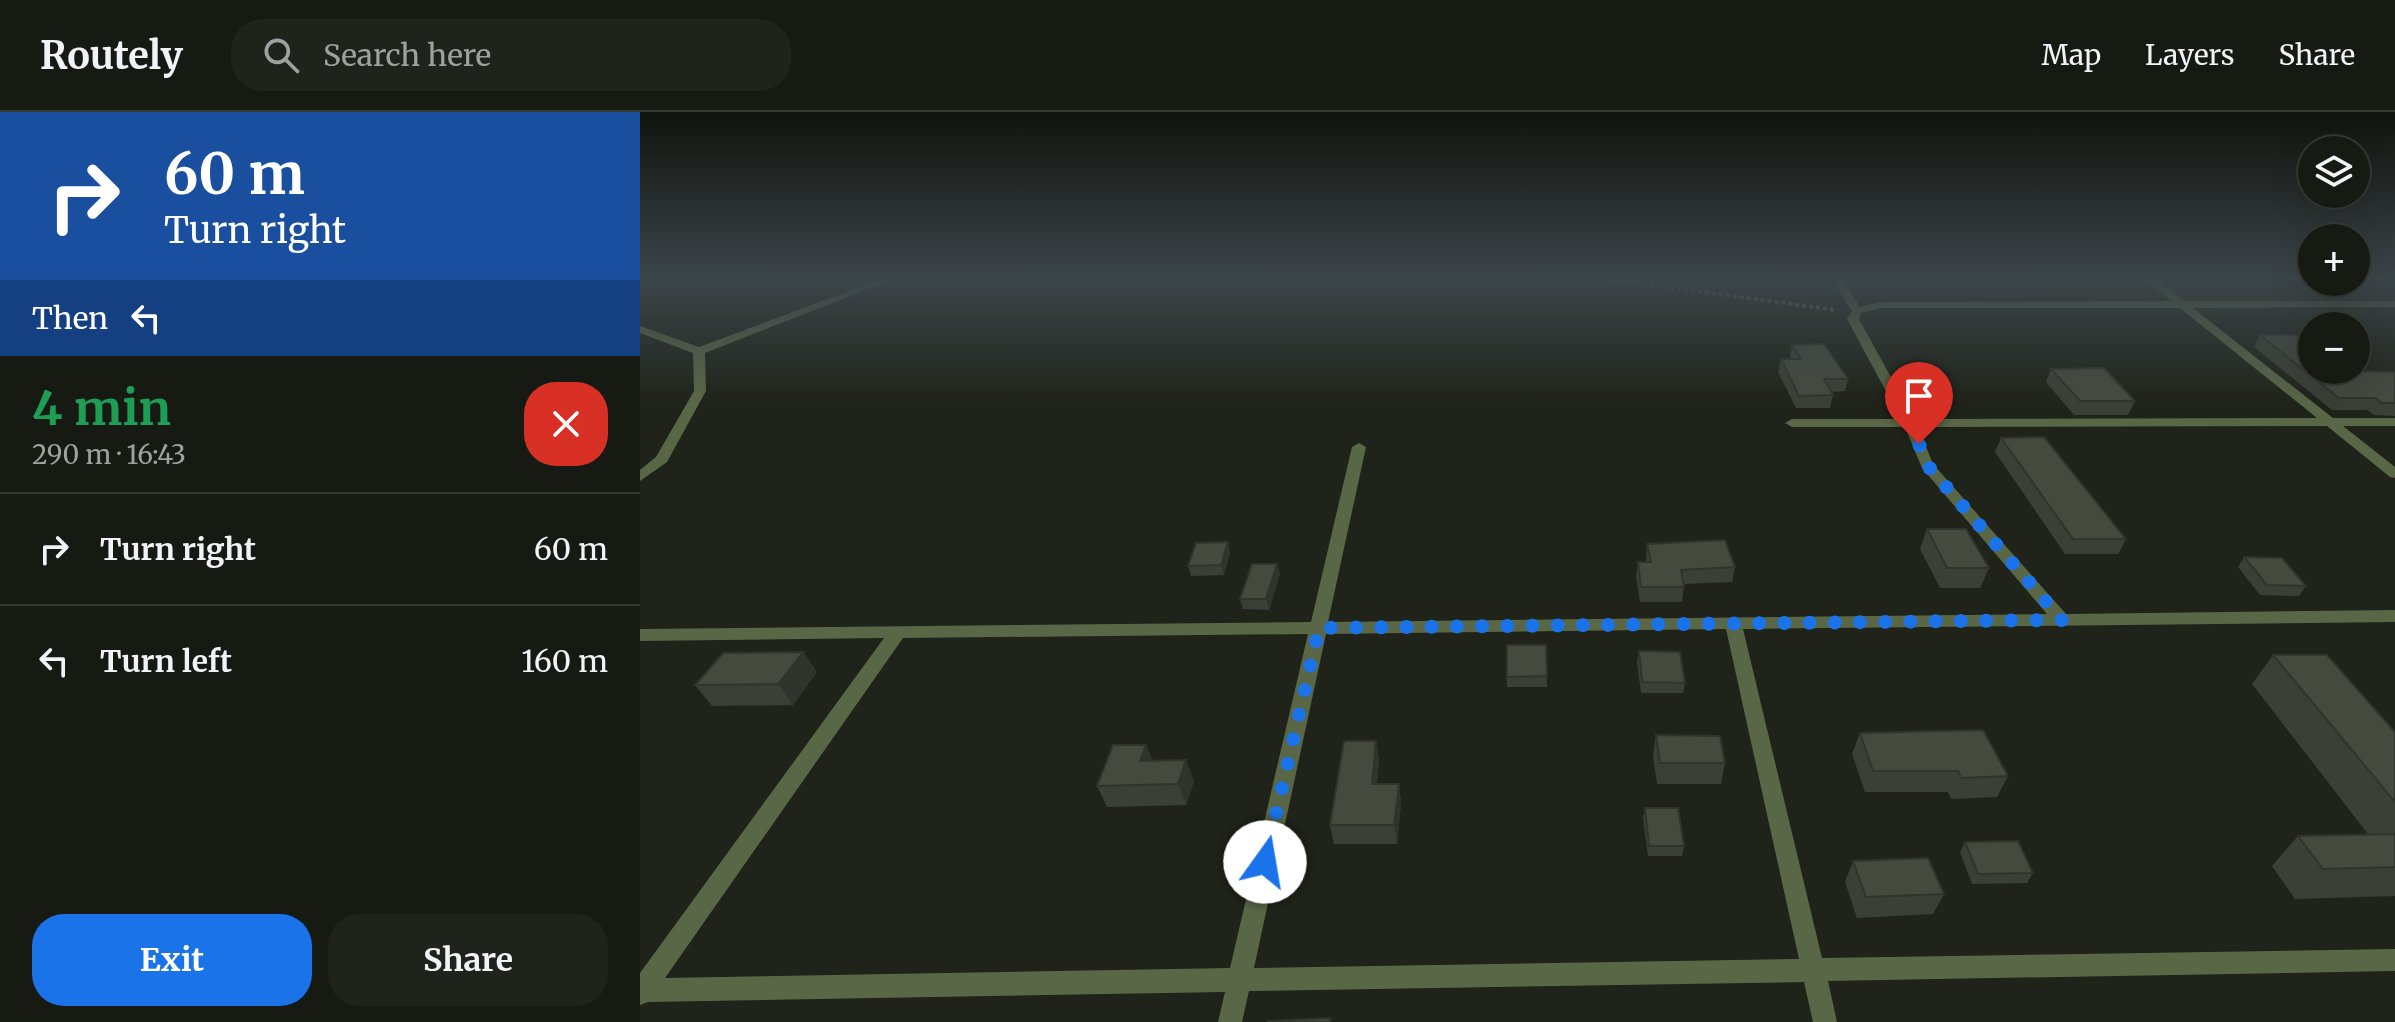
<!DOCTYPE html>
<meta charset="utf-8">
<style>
body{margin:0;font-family:Merriweather,serif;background:#20231c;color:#f1f3f6;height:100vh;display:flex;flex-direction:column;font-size:30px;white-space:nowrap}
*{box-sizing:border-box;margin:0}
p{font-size:26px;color:#9ea1a0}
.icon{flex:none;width:44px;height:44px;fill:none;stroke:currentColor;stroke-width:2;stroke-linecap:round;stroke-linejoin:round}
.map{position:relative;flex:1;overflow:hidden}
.panel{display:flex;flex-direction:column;background:#171a13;width:640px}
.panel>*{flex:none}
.guide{background:#1a4fa0;color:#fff;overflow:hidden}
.controls{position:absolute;left:1658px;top:24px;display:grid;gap:16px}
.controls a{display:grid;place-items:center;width:72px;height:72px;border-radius:50%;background:#171a13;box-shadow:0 8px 32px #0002,0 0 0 2px #363833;font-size:40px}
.pin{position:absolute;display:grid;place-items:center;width:68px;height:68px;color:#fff;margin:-82px -34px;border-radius:50% 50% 50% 0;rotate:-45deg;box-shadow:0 0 8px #0007}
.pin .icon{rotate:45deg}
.me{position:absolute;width:88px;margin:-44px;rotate:13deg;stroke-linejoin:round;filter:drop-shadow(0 0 6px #0008)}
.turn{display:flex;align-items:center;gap:28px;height:168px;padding:0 32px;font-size:36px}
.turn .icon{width:104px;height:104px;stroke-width:2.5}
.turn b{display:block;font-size:56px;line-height:68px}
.then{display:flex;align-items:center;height:76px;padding:0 32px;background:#0003;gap:16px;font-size:30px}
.round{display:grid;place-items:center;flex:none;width:84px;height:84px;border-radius:32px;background:#20231c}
.overview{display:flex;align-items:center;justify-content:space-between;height:136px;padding:0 32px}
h1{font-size:48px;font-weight:700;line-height:60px;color:#1e9e55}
.button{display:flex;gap:16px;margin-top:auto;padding:16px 32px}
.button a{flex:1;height:92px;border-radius:32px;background:#1a73e8;color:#fff;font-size:32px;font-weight:700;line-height:92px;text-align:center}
.button a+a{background:#20231c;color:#f1f3f6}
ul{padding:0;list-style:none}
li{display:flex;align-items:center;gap:24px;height:112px;padding:0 32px;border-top:2px solid #363833}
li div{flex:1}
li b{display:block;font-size:30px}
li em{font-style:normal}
header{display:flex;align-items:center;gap:48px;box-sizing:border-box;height:112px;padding:0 40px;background:#171a13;border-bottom:2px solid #363833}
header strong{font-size:38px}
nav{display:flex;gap:44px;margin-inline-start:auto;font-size:28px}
.search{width:560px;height:72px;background:#20231c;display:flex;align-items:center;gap:20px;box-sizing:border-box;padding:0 28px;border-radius:32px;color:#9ea1a0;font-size:30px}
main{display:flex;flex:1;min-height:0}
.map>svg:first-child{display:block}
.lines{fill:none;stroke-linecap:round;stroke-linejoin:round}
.path{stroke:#65685f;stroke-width:4;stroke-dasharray:4 3;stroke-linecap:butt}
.minor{fill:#5a6747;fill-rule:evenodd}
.wall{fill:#3b4036}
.shaded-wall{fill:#30342c}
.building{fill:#454a3f;stroke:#30342c;stroke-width:2}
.route{stroke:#1a73e8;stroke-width:14;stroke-dasharray:0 25.2}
</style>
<header>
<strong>Routely</strong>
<div class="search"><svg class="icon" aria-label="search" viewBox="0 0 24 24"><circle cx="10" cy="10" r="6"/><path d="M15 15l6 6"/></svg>Search here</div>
<nav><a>Map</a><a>Layers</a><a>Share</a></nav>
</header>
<main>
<section class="panel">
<div class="guide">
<div class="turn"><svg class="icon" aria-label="right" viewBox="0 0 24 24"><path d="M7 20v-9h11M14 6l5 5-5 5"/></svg><div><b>60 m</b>Turn right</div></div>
<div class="then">Then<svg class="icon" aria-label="left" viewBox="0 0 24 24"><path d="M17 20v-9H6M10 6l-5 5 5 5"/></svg></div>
</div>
<div class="overview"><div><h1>4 min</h1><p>290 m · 16:43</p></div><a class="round" style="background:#d93025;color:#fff"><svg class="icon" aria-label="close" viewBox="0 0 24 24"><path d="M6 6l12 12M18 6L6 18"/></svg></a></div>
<ul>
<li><svg class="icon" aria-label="right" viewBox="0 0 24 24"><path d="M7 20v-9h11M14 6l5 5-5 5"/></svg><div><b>Turn right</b></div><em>60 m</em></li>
<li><svg class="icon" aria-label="left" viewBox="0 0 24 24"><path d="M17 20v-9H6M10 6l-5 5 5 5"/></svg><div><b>Turn left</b></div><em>160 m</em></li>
</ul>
<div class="button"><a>Exit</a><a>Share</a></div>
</section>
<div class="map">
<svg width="1755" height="910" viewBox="0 0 1755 910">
<rect width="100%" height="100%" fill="#1f2319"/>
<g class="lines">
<!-- path -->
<polyline class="path" points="961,166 1196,198"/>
<!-- minor -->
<g class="minor">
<polygon points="243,166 256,166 65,241 66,279 27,350 0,369 0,358 16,345 54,279 53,241 0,221 0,214 59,235"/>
<path d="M1191,166H1201L1220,195L1241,190L1531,189L1504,166H1515L1545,189H1755V195L1553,196L1693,306H1755V314H1703L1755,355V366L1750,365L1687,314L1278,315L1293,352L1426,502L1755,498V510L1103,517L1182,846L1755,837V859L1188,869L1197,910H1173L1164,870L609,879L602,910H578L585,880L8,890L0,893V861L244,526L0,529V517L671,510L712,335L719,331L726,335L688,510L1407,502L1282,356L1265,315H1152L1145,311L1152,307H1261L1207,207L1212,199ZM1241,196H1540L1677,306L1274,307L1219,207L1221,201ZM1086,517L1159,847L614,856L686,522ZM668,522L590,856L25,866L263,526Z"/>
</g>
</g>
<!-- wall -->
<g class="wall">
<polygon points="1620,223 1705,260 1755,260 1755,304 1734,303 1727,298 1692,298 1614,235"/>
<polygon points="1152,233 1208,267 1205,279 1191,280 1193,283 1190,296 1156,296 1138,260 1141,247 1151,247 1150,245"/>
<polygon points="1411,257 1495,289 1488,303 1434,303 1406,270"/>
<polygon points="1361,326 1486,427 1478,442 1425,442 1355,340"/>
<polygon points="1287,417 1349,456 1340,476 1300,476 1280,437"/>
<polygon points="1007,432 1095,455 1092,470 1044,472 1042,490 1000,490 996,465 998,450 1006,450"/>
<polygon points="590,441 584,463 551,464 548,454"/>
<polygon points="1604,445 1666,474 1659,484 1620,483 1598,455"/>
<polygon points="637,452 640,462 629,498 603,497 600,487"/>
<polygon points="867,533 907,564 907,575 867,575"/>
<polygon points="999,539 1045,571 1043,581 1001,581 997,550"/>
<polygon points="163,540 177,560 153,593 72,594 55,573"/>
<polygon points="1633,543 1755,620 1755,784 1655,787 1632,754 1658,724 1728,722 1612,572"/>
<polygon points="1220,621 1368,664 1357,685 1311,687 1308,680 1225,680 1212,642"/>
<polygon points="1016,623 1085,651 1081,672 1017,672 1013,644"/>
<polygon points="736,629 739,648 737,672 759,672 761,691 757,732 694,732 690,713"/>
<polygon points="506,633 512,648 554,669 546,693 467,695 457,674"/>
<polygon points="1005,696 1044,734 1042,744 1008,744 1003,706"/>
<polygon points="1325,730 1393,761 1387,771 1332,772 1320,740"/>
<polygon points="1213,749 1304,782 1293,802 1217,806 1205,770"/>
</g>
<!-- shaded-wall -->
<g class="shaded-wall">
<polygon points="588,430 590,441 584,463 581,453"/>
<polygon points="637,452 640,462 629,498 626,487"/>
<polygon points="163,540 177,560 153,593 138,572"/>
<polygon points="736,629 739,648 735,691 732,672"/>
<polygon points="506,633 514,654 500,649"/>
<polygon points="546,648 554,669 546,693 538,672"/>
<polygon points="759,672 761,691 757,732 754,713"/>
</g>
<!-- building -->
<g class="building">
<polygon points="1620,223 1656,223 1672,235 1672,258 1755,260 1755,291 1742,291 1735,286 1699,286"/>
<polygon points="1184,232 1208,267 1184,267 1193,283 1159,284 1141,247 1161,247 1152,233"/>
<polygon points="1464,256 1495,289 1440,289 1411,257"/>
<polygon points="1404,325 1486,427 1433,427 1361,326"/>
<polygon points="1287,417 1326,417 1349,456 1307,456"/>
<polygon points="1085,428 1095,455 1041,458 1044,475 1001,475 998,450 1011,450 1007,432"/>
<polygon points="588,430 581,453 548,454 556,431"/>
<polygon points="1604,445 1642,446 1666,474 1627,473"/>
<polygon points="612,452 637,452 626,487 600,487"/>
<polygon points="867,533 906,533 907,564 867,565"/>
<polygon points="999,539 1040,540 1045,571 1002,570"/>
<polygon points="163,540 138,572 55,573 83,541"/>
<polygon points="1633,543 1687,543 1755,620 1755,690"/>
<polygon points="1343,618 1368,664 1321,666 1318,659 1233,659 1220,621"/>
<polygon points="1016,623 1080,624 1085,651 1020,651"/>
<polygon points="704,629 736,629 732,672 759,672 754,713 690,713"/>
<polygon points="473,633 506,633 500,649 546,648 538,672 457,674"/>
<polygon points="1005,696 1038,696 1044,734 1009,734"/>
<polygon points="1755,722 1755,755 1683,757 1658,724"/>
<polygon points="1378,729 1393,761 1338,762 1325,730"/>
<polygon points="1288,746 1304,782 1226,785 1213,749"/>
<polygon points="690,906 690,910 628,910 628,909"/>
</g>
<!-- sky -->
<linearGradient id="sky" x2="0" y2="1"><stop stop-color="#11130e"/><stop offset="0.57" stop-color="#3c4549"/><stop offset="1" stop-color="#3c4549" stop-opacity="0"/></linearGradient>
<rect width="1755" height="293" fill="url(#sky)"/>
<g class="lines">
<!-- route -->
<polyline class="route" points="625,750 679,516 1422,508 1287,353 1279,332"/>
</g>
</svg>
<div class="controls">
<a><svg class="icon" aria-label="layers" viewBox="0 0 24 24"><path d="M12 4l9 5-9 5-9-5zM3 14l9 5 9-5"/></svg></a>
<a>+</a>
<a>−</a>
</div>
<div class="pin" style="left:1279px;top:332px;background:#d93025"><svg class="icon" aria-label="arrive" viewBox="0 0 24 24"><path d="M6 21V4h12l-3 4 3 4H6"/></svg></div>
<svg class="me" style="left:625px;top:750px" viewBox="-20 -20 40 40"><circle r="19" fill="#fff"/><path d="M0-13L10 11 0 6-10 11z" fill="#1a73e8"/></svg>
</div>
</main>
